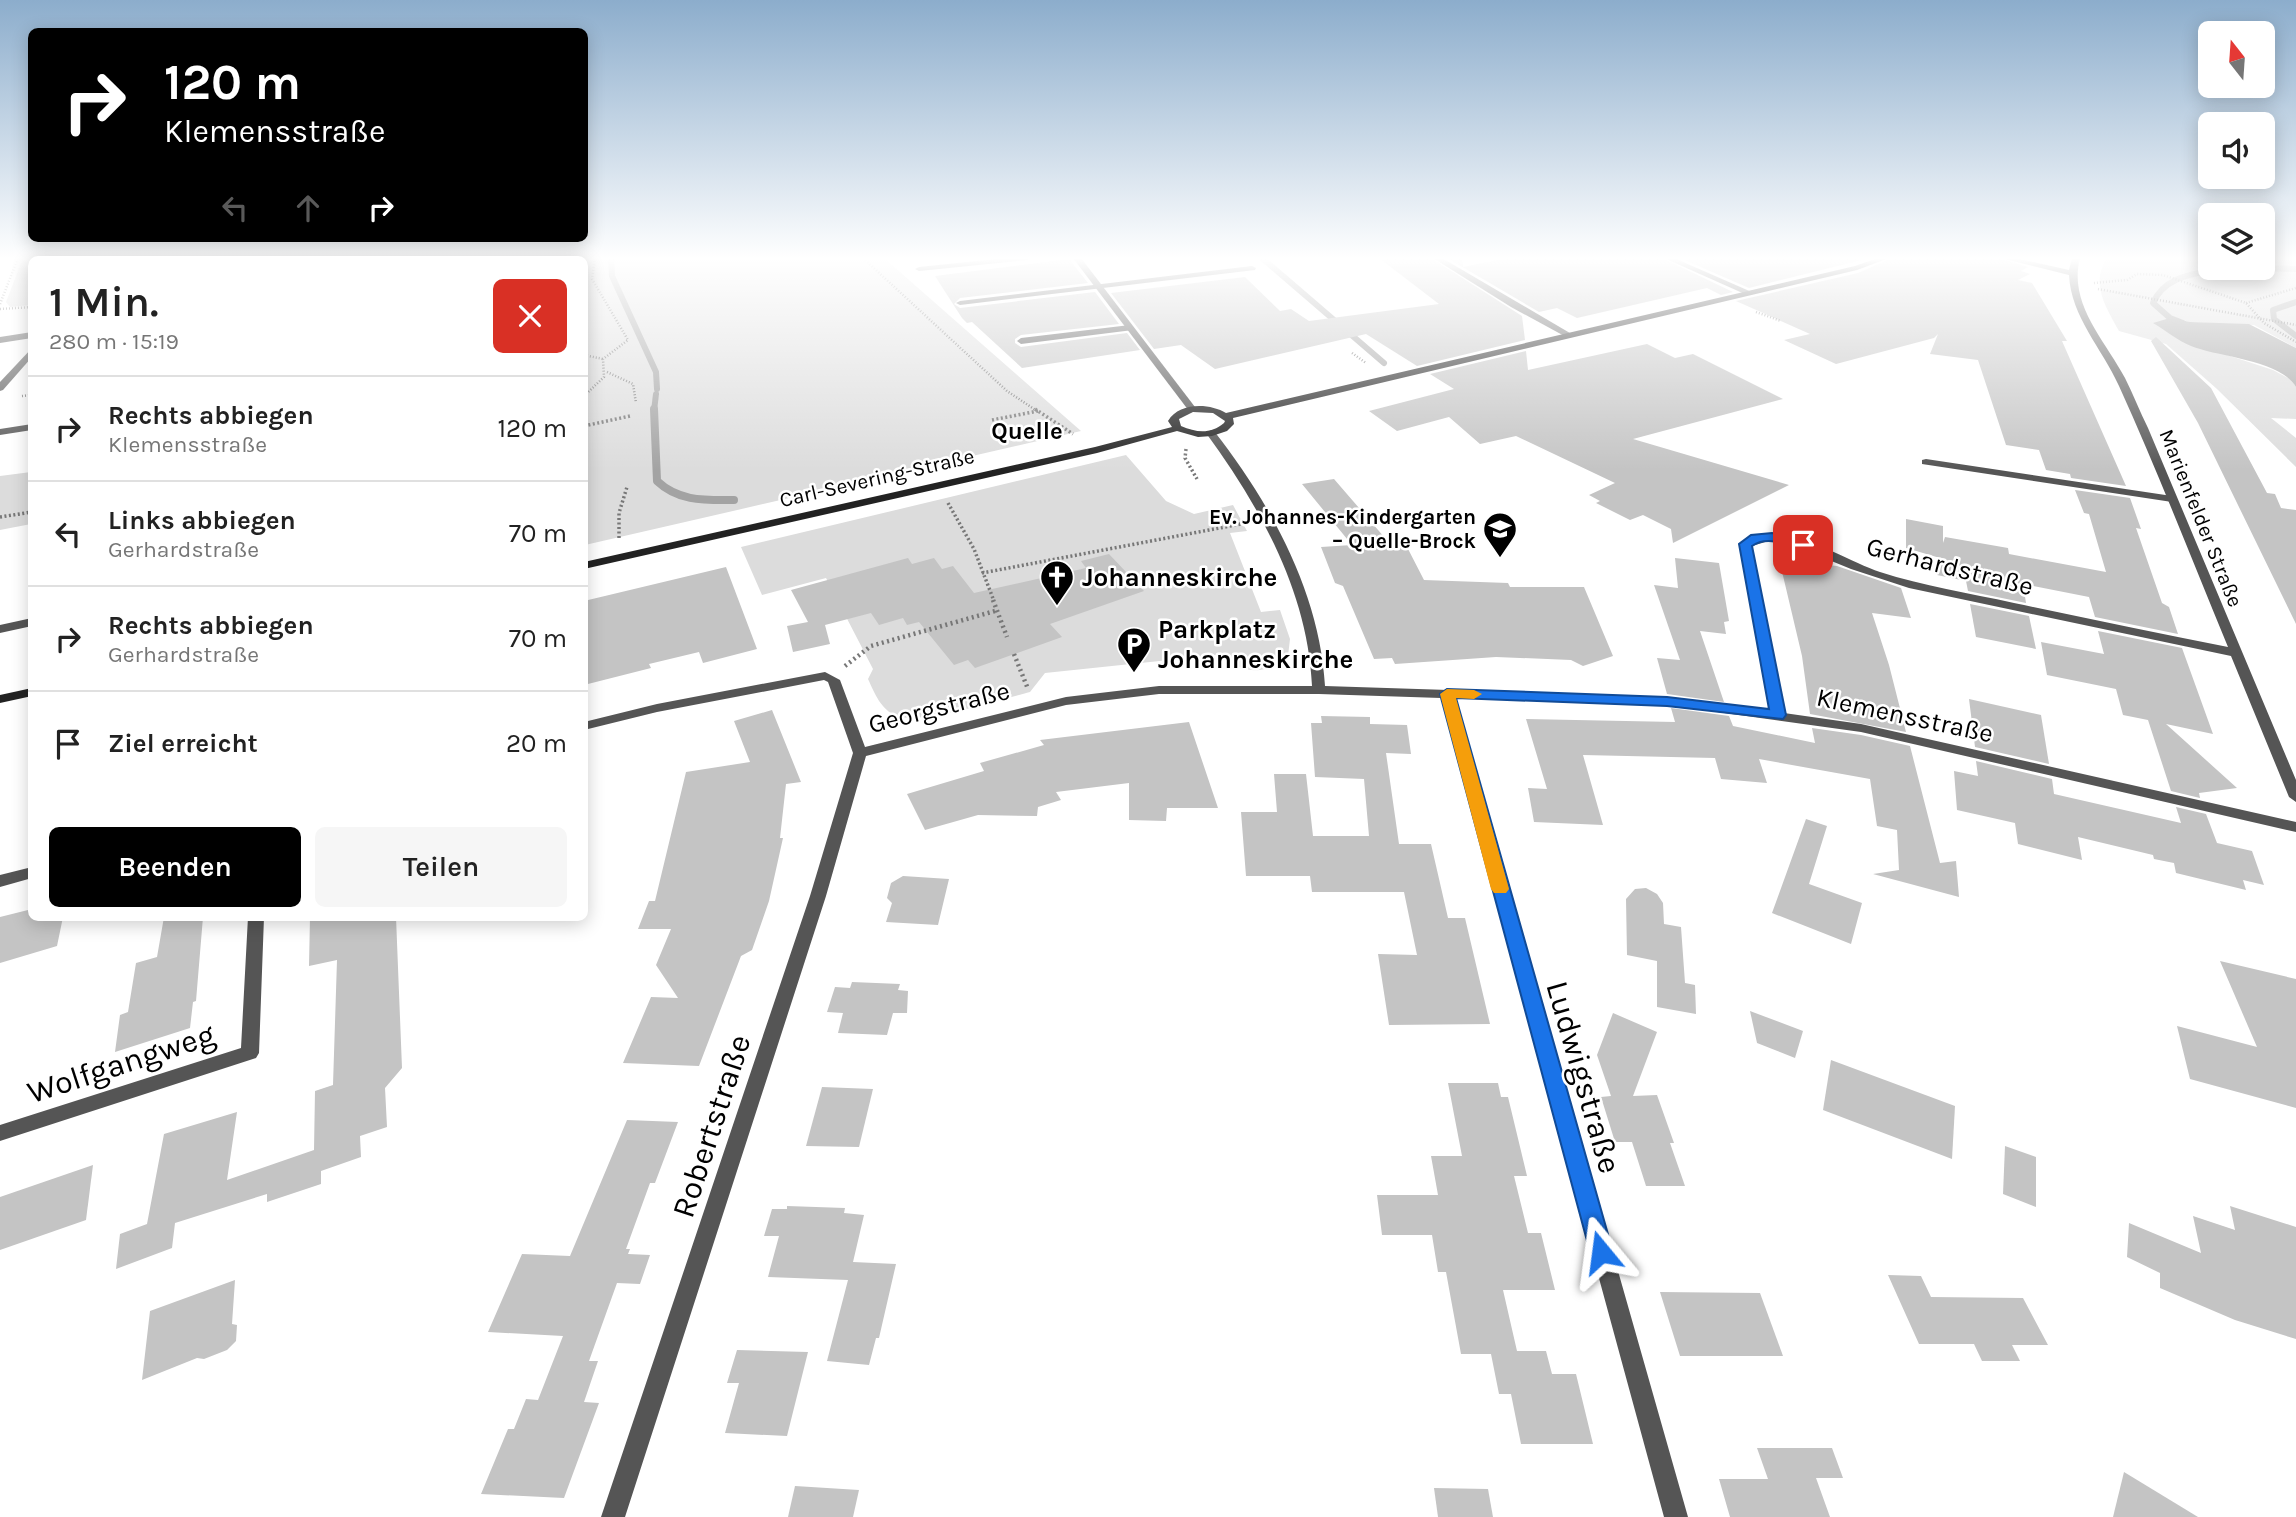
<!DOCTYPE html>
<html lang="de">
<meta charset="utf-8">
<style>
body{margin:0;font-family:Karla,sans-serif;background:#f6f6f6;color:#222;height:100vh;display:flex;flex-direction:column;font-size:26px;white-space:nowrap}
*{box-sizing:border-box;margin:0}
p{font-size:23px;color:#767676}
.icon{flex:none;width:38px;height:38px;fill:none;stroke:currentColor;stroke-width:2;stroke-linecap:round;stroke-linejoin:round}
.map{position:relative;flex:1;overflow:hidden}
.details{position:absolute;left:28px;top:256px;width:560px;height:665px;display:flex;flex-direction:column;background:#fff;border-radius:10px;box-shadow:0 4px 18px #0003}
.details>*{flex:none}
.banner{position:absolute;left:28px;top:28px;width:560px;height:214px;border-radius:10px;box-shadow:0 4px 18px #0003;background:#000;color:#fff;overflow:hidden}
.needle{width:46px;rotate:343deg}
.tools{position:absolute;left:2198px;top:21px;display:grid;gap:14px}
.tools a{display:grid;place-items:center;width:77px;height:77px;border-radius:10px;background:#fff;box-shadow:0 4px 18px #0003;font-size:35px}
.pin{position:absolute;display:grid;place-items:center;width:60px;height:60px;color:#fff;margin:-30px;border-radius:14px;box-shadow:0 4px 10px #0006}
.me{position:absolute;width:77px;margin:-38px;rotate:344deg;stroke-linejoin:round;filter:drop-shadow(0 0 5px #0008)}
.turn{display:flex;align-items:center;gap:24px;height:147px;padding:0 21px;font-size:32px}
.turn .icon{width:91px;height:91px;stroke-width:2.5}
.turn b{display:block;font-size:49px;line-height:60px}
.lanes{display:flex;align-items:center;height:66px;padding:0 21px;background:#0003;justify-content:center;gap:35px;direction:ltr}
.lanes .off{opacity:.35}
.round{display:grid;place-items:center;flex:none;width:74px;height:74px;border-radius:10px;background:#f6f6f6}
.head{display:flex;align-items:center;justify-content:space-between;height:119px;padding:0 21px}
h1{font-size:42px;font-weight:600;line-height:52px}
.primary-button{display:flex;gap:14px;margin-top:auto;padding:14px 21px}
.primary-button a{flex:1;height:80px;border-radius:10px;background:#000;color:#fff;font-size:28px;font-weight:600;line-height:80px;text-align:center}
.primary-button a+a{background:#f6f6f6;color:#222}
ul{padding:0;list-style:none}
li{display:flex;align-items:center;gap:21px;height:105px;padding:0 21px;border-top:2px solid #e0e0e0}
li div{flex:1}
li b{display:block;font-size:26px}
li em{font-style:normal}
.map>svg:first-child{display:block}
.green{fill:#dcdcdc}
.water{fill:#a3a3a3}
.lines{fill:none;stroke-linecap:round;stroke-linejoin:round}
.stream-far1{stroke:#a3a3a3;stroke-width:6}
.stream{stroke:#a3a3a3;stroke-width:8}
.building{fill:#c4c4c4}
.path-far2{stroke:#777;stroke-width:2.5;stroke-dasharray:1 2;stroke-linecap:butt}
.path-far1{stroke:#777;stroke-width:3.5;stroke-dasharray:2 2.5;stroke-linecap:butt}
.path{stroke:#777;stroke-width:4.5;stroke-dasharray:2 3.5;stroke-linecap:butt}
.lane{fill:#555;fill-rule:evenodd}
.street{fill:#555;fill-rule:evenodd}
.secondary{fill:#222;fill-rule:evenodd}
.path-bridge{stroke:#777;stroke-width:2.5;stroke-dasharray:1 2;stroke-linecap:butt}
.route{fill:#1a73e8;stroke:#114b97;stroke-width:2}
.slow{fill:#f59e0b}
.labels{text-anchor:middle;stroke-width:5;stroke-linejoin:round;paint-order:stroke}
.far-street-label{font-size:21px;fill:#000;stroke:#fff}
.far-poi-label{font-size:21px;font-weight:bold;fill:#000;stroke:#fff;text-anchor:end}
.far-quarter-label{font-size:24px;font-weight:bold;fill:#000;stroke:#fff}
.street-label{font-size:26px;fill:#000;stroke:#fff}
.poi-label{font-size:26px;font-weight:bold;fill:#000;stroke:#fff;text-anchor:start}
.near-street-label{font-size:32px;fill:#000;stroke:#fff}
</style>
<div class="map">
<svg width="2296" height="1517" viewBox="0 0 2296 1517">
<rect width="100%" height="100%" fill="#fff"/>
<!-- green -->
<g class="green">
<polygon points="23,258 91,258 32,259 31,305 10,307 6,302"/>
<polygon points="575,258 884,258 1081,431 585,545 584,259"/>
<path d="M2107,258H2210V268H2263V258H2296V348L2254,325L2189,322L2180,319L2224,354L2273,370L2292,380L2296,387V419L2271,418L2296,438V467L2217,389L2166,344L2119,331C2106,307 2090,284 2107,258Z"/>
<path d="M1126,455L1166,501L1194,514L1233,505L1247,531L1230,533L1261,612L1280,610L1290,639L1288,656C1264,678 1242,672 1217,655L1045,673L1030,692C1003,699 921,725 897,716C881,710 875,694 868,679L873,669L826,578L762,595L741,547Z"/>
<polygon points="31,472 31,524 0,530 0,476"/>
</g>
<!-- water -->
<path class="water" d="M2170,318L2190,322L2249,324L2296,348V387C2281,360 2218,357 2191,346C2178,341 2165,330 2153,323Z"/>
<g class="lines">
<!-- stream-far1 -->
<g class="stream-far1">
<polyline points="611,258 612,276 656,372 657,389"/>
<polyline points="1262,258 1384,363"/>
<polyline points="2251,268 2296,269"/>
<polyline points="2296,302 2273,310 2274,319 2296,336"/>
<path d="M2183,323L2170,318L2153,303C2165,275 2196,274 2222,268"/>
<polyline points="654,411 656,394"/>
</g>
<!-- stream -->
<path class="stream" d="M654,409L657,481C679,502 706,500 734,500"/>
</g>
<!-- building -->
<g class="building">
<polygon points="1379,258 1431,258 1522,316 1525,340 1417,366 1366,334 1215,369 1181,345 1154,349 1111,293 1245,277 1280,311 1291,309 1309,321 1439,304"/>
<polygon points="1447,258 1462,258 1463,267 1508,258 1662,258 1733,292 1721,295 1707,288 1577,318 1557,308 1539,312"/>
<polygon points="1680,258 1870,258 1749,288"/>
<polygon points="1892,258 1998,258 2028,267 2021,271 2030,274 2018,280 2032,283 2067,341 2062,341 2126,486 2071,478 2070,474 2046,470 2039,450 2006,445 1978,360 1930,354 1938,334 1934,338 1836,364 1784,340 1810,334 1736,301 1858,273"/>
<polygon points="1069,259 1088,283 960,298 954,304 960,308 1095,292 1119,324 1021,335 1015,339 1015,343 1021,347 1127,333 1140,350 1022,368 972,322 967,323 962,318 935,276"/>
<polygon points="2156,337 2211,388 2267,493 2275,494 2281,508 2296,510 2296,624 2198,423 2151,341"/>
<polygon points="1647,344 1675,358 1693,354 1783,399 1633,439 1789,485 1673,543 1671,529 1643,515 1630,520 1596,503 1600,501 1589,495 1615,483 1516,436 1480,444 1449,417 1397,431 1369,411 1454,389 1430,374 1526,351 1528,370"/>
<polygon points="1334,479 1385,538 1390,549 1407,547 1424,580 1508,583 1510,587 1584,587 1613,656 1583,666 1571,660 1496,657 1395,664 1392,658 1374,659 1343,586 1335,583 1321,547 1352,545 1302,484"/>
<polygon points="2075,490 2130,498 2141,529 2136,528 2162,603 2169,607 2178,634 2095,617 2089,597 2023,584 2026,603 1968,591 1966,581 1937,575 1940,558 1906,548 1906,519 1943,526 1943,543 1945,537 2008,548 2009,554 2106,572 2089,514 2084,513"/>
<polygon points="1109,554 1144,591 1050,624 1062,637 975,668 968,660 954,665 919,622 907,625 903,618 879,625 871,613 825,625 830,644 793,652 787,626 808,622 791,590 908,558 912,564 934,558 942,569 953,566 974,593 1086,568 1081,561"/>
<polygon points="1675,558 1719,563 1729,621 1724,622 1726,634 1700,631 1724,702 1667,694 1657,658 1680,660 1654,585 1678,588"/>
<polygon points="1792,561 1837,566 1901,588 1911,618 1872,613 1889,665 1906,732 1810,714 1802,656 1780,563 1792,564"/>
<polygon points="726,567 757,649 703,663 699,652 649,664 651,668 584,685 584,601"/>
<polygon points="1970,604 2029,616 2036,649 1976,637"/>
<polygon points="2098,631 2182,648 2213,734 2166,724 2237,788 2199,793 2200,798 2171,791 2148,720 2123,715 2116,689 2047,675 2041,642 2104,654"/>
<polygon points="1969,699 2041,715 2049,764 1975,747"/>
<polygon points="1671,708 1729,716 1733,726 1815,743 1812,728 1861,735 1910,746 1940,863 1956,861 1959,897 1873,874 1899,870 1897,830 1877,826 1870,779 1759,759 1767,783 1721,779 1715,758 1583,755 1603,825 1534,822 1528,788 1547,789 1526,719 1675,722"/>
<polygon points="772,710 801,782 786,784 780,838 783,838 769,901 752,950 741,956 699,1066 623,1063 651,997 678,998 656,965 671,929 638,929 649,901 655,901 686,772 750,762 734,721"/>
<polygon points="1321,716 1370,717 1370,724 1407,725 1411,754 1386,753 1399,844 1431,844 1448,918 1465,918 1490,1024 1389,1025 1378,954 1417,955 1404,892 1312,892 1310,876 1246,876 1241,812 1277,812 1274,774 1306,774 1313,836 1369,836 1364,779 1315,777 1311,723 1322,723"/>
<polygon points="1189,722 1218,808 1167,808 1166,821 1129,820 1129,783 1056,792 1061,800 1038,807 1037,816 978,815 925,830 907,794 984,771 980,763 1044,745 1040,740"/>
<polygon points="1976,761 2052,779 2054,794 2181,823 2176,807 2206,814 2217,843 2252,851 2264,885 2243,880 2246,890 2176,873 2174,863 2154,859 2153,855 2078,837 2082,860 2018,844 2015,823 1957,810 1954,771 1978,776"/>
<polygon points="1806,819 1827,826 1809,884 1862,903 1851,944 1772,913"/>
<polygon points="903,876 949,879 938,925 886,922 892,903 887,898 891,883"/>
<polygon points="1646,888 1657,894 1663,903 1664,924 1681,927 1685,983 1695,985 1696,1014 1657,1007 1657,961 1627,955 1626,899 1635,889"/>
<polygon points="32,909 32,917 63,917 57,946 0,963 0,917"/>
<polygon points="164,917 203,917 196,1001 193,1002 190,1028 115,1052 120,1015 128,1012 136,963 157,957"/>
<polygon points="310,917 396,917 402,1068 385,1088 387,1127 360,1136 361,1157 321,1171 321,1184 267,1202 267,1194 175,1223 172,1248 116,1269 120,1234 147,1224 164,1134 237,1112 227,1180 314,1150 315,1091 333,1085 337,960 309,966"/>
<polygon points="2220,961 2296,979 2296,1108 2190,1079 2177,1026 2257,1047"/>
<polygon points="852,982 900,984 898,990 908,991 907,1013 893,1013 887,1035 838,1033 843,1013 827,1012 835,987 850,988"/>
<polygon points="1750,1011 1803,1031 1795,1058 1757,1043"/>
<polygon points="1613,1013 1657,1032 1633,1096 1657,1095 1674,1143 1670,1143 1685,1186 1646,1186 1632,1142 1615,1142 1601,1097 1611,1096 1597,1055"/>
<polygon points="1831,1060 1955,1106 1952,1159 1823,1110"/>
<polygon points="1448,1083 1498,1083 1501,1097 1508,1097 1527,1176 1514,1176 1528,1233 1541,1233 1555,1290 1503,1290 1517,1351 1546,1351 1552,1374 1576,1374 1593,1444 1521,1444 1511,1394 1499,1394 1491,1354 1461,1354 1446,1272 1438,1272 1432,1235 1382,1235 1377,1195 1438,1195 1431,1156 1462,1156"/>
<polygon points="822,1087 873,1089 859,1147 806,1146"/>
<polygon points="627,1120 678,1122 655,1183 650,1183 626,1249 630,1249 628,1254 650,1255 640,1284 617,1283 589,1361 598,1361 584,1402 599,1403 564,1498 481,1494 508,1429 514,1429 526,1399 538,1400 563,1336 488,1332 522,1254 570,1256"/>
<polygon points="2005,1146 2036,1157 2036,1207 2003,1194"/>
<polygon points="93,1165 86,1220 0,1250 0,1197"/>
<polygon points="787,1206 845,1208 844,1213 864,1215 853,1262 896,1264 879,1338 876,1338 869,1365 827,1361 848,1280 768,1277 779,1236 764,1236 772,1209 787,1209"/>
<polygon points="2230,1206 2296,1227 2296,1339 2235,1320 2160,1288 2160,1273 2127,1257 2129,1223 2201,1253 2193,1216 2235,1230"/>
<polygon points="1888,1275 1921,1276 1931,1297 2023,1298 2048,1345 2012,1345 2020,1361 1982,1361 1974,1344 1919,1344"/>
<polygon points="235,1280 232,1324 237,1325 236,1341 227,1350 204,1359 197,1358 142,1380 150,1311"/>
<polygon points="1660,1292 1760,1293 1783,1356 1680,1356"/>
<polygon points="737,1350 808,1352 787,1436 725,1433 739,1383 727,1383"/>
<polygon points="1757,1448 1832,1448 1843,1478 1816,1478 1830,1517 1730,1517 1719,1479 1768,1479"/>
<polygon points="2124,1472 2198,1517 2113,1517"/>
<polygon points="795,1486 859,1490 853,1517 788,1517"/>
<polygon points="1434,1488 1488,1489 1493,1517 1438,1517"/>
</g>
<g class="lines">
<!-- path-far2 -->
<g class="path-far2">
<polyline points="863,258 1007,391 1037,411"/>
<polyline points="421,259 428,258"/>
<polyline points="2094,283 2127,280 2137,274 2163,275 2246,303 2264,323 2296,342"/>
<polyline points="2246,303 2296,288"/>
<polyline points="0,304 18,258"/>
<polyline points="0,309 32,307"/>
<polyline points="1756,312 1781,321"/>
<polyline points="1352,353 1366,363"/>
<polyline points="584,355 603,359"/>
<polyline points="607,372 633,384 636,403"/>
<polyline points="22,396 32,395"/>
<polyline points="584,396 604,377 603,359 628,340 592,279 595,258"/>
</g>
<!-- path-far1 -->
<g class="path-far1">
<polyline points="1035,409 1073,434"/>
<polyline points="992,420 1038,411"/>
<polyline points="584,426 630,416"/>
<polyline points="1186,449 1185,458 1197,479"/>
<polyline points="948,503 974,549 994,601"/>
<polyline points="0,517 32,512"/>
<polyline points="619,538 619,513 627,487"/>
<polyline points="982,573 1246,523"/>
</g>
<!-- path -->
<g class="path">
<polyline points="993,600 1007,637"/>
<polyline points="1014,654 1028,689"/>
<polyline points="845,666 871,646 995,611"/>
</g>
<!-- lane -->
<g class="lane">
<rect x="287" y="258" width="8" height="1"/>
<rect x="485" y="258" width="8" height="1"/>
<polygon points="1006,258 1031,258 1027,260 919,271 915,269 919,267"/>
<polygon points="1252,266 1256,268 1255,270 960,305 956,303 960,301"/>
<polygon points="1130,325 1134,328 1133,330 1021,344 1017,341 1021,338"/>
<polygon points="32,332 32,338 0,343 0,337"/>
<polygon points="1926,459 2172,496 2177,499 2172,502 1922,464 1922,460"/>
</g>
<!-- street -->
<g class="street">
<polygon points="1073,258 1081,258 1195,407 1195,411 1189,411"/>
<polygon points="1433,258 1442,258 1575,336 1568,338 1511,307"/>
<polygon points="1664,258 1674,258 1754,293 1747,295"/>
<path d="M2001,258H2015L2069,270L2072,258H2080C2068,304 2105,340 2125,378C2133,394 2140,412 2148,428L2296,780V802L2289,797L2231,656L1909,588L1851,569L1785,542L1772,540L1752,546L1784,713L1861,724L2296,822V832L1861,732L1667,705L1455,698L1688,1517H1664L1441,698L1319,694H1159L1066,705L866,756L826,896L625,1517H601L810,896L853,753L828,682L824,680L657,712L584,730V722L657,704L825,672L840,680L865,747L1066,697L1159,686H1312C1308,592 1260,507 1206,433L1211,430L1214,431C1271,504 1320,593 1325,686L1667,697L1771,711L1740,544C1775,513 1843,560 1880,572C1923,586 1969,593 2014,603C2085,618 2157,633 2228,647C2192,560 2158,472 2119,386C2102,348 2071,317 2069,275Z"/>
<polygon points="32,348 32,357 3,390 0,391 0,382"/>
<polygon points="32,424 32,430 0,435 0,429"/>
<polygon points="32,618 32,626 0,633 0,625"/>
<polygon points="32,867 32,878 0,887 0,875"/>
<polygon points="248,917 264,917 259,1053 256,1058 0,1141 0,1125 241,1048"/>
</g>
<!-- secondary -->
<g class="secondary">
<path d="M1878,258H1889L1857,270L1233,418L1234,424L1227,431L1212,436L1198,437L1177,431L1097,453L584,569V562L1095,447L1172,427L1168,421C1179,402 1210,403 1226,413L1855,266ZM1193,412L1213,413L1225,421L1224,423C1211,434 1197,433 1181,426L1179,419Z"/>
<polygon points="32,688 32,696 0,703 0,695"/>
</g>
<!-- path-bridge -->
<polyline class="path-bridge" points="2098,289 2296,325"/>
</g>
<!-- sky -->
<linearGradient id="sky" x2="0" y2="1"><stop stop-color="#8cadcc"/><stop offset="0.55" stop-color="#fff"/><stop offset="1" stop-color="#fff" stop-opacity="0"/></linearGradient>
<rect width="2296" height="470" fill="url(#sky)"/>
<!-- route -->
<path class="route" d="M1772,533L1810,545L1803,549C1787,545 1767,535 1752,546L1786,715L1783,719L1667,706L1456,698L1613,1252L1610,1259L1601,1263L1593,1259L1590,1252L1440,694L1447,689L1667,697L1769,709L1739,544L1751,535Z"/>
<!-- slow -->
<polygon class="slow" points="1447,689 1474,690 1482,694 1474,699 1456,698 1509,889 1506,893 1494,893 1491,889 1440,694"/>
<!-- icons -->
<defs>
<g id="school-pin" transform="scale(1.75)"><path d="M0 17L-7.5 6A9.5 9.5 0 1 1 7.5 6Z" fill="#000" stroke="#fff"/><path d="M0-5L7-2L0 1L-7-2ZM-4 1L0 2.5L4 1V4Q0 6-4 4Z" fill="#fff"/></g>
<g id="church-pin" transform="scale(1.75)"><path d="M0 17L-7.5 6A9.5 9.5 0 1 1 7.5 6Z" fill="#000" stroke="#fff"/><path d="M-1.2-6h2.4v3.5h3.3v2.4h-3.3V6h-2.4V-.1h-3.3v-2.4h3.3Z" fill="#fff"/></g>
<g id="parking-pin" transform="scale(1.75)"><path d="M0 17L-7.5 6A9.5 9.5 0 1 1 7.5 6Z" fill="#000" stroke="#fff"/><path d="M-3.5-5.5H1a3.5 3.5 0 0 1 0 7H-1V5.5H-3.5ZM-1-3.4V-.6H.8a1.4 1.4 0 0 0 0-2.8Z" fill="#fff"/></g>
</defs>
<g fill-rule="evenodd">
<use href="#school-pin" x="1500" y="529"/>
<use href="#church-pin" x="1057" y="577"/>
<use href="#parking-pin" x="1134" y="644"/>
</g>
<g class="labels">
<!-- far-street labels -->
<g class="far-street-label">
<text transform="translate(877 478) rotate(-13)" y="7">Carl-Severing-Straße</text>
<text transform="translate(2201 518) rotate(68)" y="7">Marienfelder Straße</text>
</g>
<!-- far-poi labels -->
<g class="far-poi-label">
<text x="1476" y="524">Ev. Johannes-Kindergarten<tspan x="1476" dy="24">– Quelle-Brock</tspan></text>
</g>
<!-- far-quarter labels -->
<g class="far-quarter-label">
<text x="1027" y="439">Quelle</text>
</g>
<!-- street labels -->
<g class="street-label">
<text transform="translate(1950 566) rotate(14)" y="9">Gerhardstraße</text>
<text transform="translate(939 707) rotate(-14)" y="9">Georgstraße</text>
<text transform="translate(1905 715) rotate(12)" y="9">Klemensstraße</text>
</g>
<!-- poi labels -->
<g class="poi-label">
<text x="1082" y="586">Johanneskirche</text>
<text x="1158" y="638">Parkplatz<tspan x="1158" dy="30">Johanneskirche</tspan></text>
</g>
<!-- near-street labels -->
<g class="near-street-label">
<text transform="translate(121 1063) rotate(-18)" y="11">Wolfgangweg</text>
<text transform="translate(1584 1077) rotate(74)" y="11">Ludwigstraße</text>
<text transform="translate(711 1126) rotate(-72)" y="11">Robertstraße</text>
</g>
</g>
</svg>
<div class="tools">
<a><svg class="needle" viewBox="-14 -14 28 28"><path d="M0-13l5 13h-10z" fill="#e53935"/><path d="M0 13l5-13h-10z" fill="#767676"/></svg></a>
<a><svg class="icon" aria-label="sound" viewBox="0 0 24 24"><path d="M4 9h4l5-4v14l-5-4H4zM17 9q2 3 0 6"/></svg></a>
<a><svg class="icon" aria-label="layers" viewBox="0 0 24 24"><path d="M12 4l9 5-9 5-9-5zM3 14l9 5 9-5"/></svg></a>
</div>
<div class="pin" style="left:1803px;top:545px;background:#d93025"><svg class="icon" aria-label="arrive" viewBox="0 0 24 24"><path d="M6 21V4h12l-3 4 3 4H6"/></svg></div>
<svg class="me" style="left:1601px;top:1252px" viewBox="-20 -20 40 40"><path d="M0-17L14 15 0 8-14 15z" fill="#1a73e8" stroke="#fff" stroke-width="4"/></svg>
<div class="banner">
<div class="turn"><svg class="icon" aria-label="right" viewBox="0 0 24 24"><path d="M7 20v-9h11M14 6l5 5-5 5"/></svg><div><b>120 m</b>Klemensstraße</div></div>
<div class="lanes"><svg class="icon off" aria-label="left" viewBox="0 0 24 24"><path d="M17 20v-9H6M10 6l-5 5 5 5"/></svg><svg class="icon off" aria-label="ahead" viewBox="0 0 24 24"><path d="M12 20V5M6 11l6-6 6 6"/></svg><svg class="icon" aria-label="right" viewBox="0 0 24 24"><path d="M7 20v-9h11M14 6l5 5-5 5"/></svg></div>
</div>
<section class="details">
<div class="head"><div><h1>1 Min.</h1><p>280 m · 15:19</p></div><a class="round" style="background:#d93025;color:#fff"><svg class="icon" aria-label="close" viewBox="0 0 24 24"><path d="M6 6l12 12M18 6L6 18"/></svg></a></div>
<ul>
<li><svg class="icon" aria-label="right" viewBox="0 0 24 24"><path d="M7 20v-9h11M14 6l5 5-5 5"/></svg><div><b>Rechts abbiegen</b><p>Klemensstraße</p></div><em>120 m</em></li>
<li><svg class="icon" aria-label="left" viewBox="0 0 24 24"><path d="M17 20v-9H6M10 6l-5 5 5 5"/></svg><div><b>Links abbiegen</b><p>Gerhardstraße</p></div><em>70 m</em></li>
<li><svg class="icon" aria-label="right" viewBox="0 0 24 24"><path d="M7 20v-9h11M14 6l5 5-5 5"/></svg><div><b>Rechts abbiegen</b><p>Gerhardstraße</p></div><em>70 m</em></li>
<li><svg class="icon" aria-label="arrive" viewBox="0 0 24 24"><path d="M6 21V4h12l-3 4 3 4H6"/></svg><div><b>Ziel erreicht</b></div><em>20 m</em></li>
</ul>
<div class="primary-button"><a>Beenden</a><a>Teilen</a></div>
</section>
</div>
